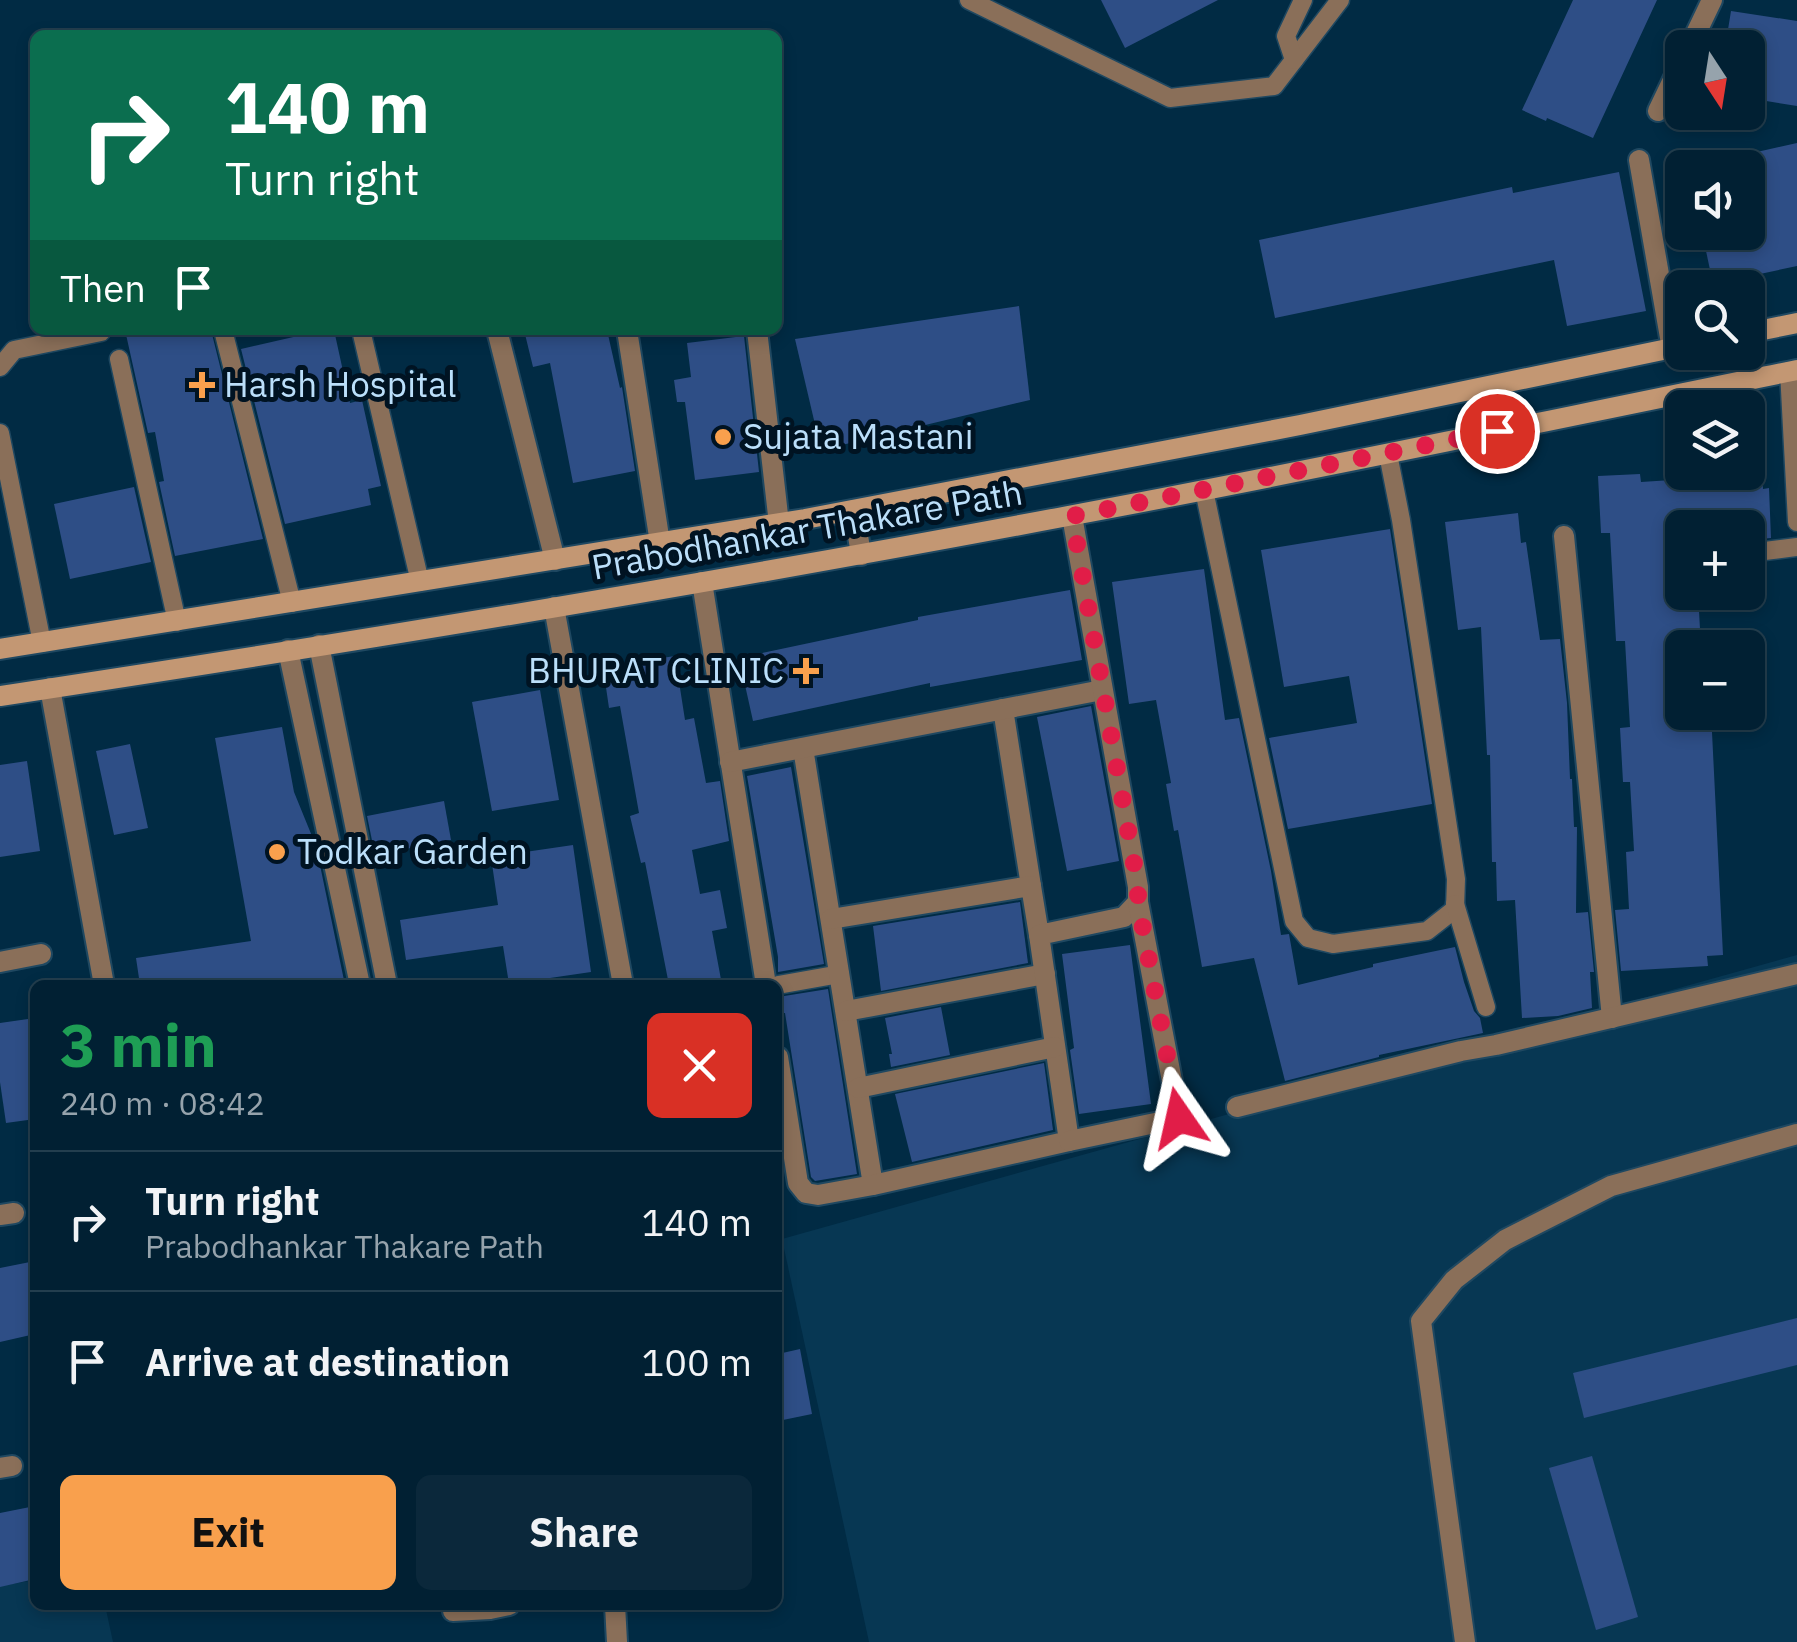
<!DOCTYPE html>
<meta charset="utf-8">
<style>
body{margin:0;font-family:"IBM Plex Sans",sans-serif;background:#0b283b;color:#f1f3f6;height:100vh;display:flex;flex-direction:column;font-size:38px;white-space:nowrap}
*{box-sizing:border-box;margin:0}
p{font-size:32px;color:#96a3ac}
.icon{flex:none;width:55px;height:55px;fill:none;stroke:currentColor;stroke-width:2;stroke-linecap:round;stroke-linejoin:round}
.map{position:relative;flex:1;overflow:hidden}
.details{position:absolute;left:30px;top:980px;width:752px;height:630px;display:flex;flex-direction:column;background:#012033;border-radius:15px;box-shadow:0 5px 15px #0003,0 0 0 2px #233e4e}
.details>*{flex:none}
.top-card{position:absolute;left:30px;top:30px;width:752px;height:305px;border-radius:15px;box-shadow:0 5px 15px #0003,0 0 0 2px #233e4e;background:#0b6e4f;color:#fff;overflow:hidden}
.needle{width:65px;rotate:168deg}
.tools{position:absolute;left:1665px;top:30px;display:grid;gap:20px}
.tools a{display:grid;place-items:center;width:100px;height:100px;border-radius:15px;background:#012033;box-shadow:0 5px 15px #0003,0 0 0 2px #233e4e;font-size:50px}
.pin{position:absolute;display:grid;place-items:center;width:85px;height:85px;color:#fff;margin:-42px;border:5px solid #fff;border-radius:50%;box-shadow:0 2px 10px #0007}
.me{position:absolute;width:110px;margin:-55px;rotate:349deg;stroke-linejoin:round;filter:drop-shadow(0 0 8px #0008)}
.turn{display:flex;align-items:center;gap:35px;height:210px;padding:0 30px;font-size:45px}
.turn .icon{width:130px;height:130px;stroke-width:2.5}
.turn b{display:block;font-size:70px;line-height:85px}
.then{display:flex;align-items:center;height:95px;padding:0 30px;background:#0003;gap:20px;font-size:38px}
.round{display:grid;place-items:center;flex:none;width:105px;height:105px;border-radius:15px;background:#0b283b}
.headline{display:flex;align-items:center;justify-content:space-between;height:170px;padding:0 30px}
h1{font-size:60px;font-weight:700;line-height:75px;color:#1e9e55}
.cta{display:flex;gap:20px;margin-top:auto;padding:20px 30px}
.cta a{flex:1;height:115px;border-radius:15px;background:#f9a04d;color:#111;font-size:40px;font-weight:700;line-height:115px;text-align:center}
.cta a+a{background:#0b283b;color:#f1f3f6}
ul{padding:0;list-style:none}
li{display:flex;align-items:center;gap:30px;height:140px;padding:0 30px;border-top:2px solid #233e4e}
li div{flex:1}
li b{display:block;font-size:38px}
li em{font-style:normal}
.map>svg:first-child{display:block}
.built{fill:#073753}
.building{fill:#2e4e86}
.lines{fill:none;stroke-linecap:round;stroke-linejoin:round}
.service-casing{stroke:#1f4861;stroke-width:21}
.minor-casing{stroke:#1f4861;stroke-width:24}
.tertiary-casing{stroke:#1f4861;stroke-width:24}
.secondary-casing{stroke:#1f4861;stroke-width:24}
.service{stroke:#8a6f59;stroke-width:18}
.minor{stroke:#8a6f59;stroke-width:20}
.tertiary{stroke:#8a6f59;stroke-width:20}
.secondary{stroke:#c39773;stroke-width:20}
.route{stroke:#e11d48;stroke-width:18;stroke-dasharray:0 32.4}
.poi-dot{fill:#f9a04d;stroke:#001322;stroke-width:4}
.labels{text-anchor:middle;stroke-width:10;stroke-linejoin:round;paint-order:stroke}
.poi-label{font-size:35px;fill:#bbdffa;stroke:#001322;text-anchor:start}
.street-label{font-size:35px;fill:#bbdffa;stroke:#001322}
</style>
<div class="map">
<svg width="1797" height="1642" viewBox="0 0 1797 1642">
<rect width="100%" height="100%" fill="#012b44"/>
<!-- built -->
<g class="built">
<polygon points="1797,955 1797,1642 869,1642 782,1239"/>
<polygon points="35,1580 35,1605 105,1605 113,1642 0,1642 0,1586"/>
</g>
<!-- building -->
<g class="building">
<polygon points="1101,0 1218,0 1125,48"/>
<polygon points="1573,0 1657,0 1593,138 1547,118 1546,121 1522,110"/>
<polygon points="1731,11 1797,21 1797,106 1748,98 1748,48 1725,48"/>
<polygon points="1797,143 1797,266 1713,284 1702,232 1748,232 1748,154"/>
<polygon points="1619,172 1646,311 1567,326 1554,260 1275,318 1259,240 1512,187 1513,193"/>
<polygon points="1019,306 1030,400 821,450 795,339"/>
<polygon points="125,330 211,330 263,539 175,556 159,482 164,481 155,432 148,433"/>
<polygon points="324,330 334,330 350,403 362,400 381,486 368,489 371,505 285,524 241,349"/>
<polygon points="524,330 607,330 620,388 622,387 635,471 573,483 550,363 533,367"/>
<polygon points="744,336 759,472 695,480 685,402 677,402 674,380 691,377 687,343"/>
<polygon points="1702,472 1762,472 1763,489 1769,488 1771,538 1748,540 1748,528 1682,528 1682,592 1698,592 1701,648 1682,648 1682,712 1711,712 1723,955 1707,956 1708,966 1621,971 1615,910 1629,909 1626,852 1634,851 1630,782 1623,782 1620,728 1630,727 1625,641 1616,641 1610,533 1601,533 1598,476 1640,474 1641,482 1702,478"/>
<polygon points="134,487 151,562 70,579 54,504"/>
<polygon points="1518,513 1521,543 1526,542 1540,640 1560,639 1567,703 1570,779 1572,779 1574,827 1577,827 1576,913 1588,912 1594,972 1590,972 1592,1008 1558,1016 1522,1018 1515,900 1497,901 1496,862 1492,862 1490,755 1487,755 1481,627 1458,630 1445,522"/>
<polygon points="1390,529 1432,804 1288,829 1269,738 1357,723 1349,676 1284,687 1261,550"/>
<polygon points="1204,569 1225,720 1239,718 1271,871 1281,935 1289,934 1298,985 1373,967 1373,964 1455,947 1464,982 1474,1011 1480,1018 1483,1033 1379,1055 1379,1057 1285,1081 1254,958 1202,967 1178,830 1174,831 1166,784 1171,783 1156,700 1129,704 1112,582"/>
<polygon points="1070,590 1082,660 930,687 930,683 753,721 739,658 918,620 918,617"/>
<polygon points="675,656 685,720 694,718 706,783 720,781 729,841 692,850 700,894 720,890 727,928 712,931 722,985 669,985 645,862 641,863 630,816 639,813 620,706 609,708 603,667"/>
<polygon points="540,690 559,800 492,811 472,702"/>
<polygon points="1091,706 1119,861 1067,871 1037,717"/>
<polygon points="282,727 294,792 316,846 345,985 140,985 136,958 251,941 215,738"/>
<polygon points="130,744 148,828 114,835 96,751"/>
<polygon points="27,761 40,851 0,857 0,765"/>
<polygon points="791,767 824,964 778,972 778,957 747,776"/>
<polygon points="444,801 451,840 375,855 367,816"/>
<polygon points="573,845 591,972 509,984 503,946 406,960 400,920 498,905 491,857"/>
<polygon points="1020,902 1028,963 881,991 873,926"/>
<polygon points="1130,945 1151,1104 1079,1114 1070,1050 1074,1048 1062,954"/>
<polygon points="828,989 857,1174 815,1181 811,1177 785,1013 780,1013 778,997"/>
<polygon points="941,1007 950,1055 891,1067 889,1054 892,1054 885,1018"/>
<polygon points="35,1018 35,1119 6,1123 0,1082 0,1023"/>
<polygon points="1044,1063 1053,1130 912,1162 895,1094"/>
<polygon points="35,1261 35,1334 0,1342 0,1268"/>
<polygon points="1797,1318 1797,1365 1584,1418 1573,1373"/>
<polygon points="800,1349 812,1414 778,1421 778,1354"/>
<polygon points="1592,1456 1638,1617 1596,1630 1549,1468"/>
<polygon points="35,1506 35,1579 0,1587 0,1513"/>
</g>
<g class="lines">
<!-- service casing -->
<g class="service-casing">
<g id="service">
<polyline points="969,0 1170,98 1274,86 1340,0"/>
<polyline points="1294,60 1286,36 1303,0"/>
<polyline points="223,330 292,603"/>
<polyline points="361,330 420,582"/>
<polyline points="119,359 177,622"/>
<polyline points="0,367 14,350 101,332"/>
<polyline points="1789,371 1797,522"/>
<polyline points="0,433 42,643"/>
<polyline points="1204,490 1294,921 1308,938 1333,944 1427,931 1455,909 1456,879 1401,520 1388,454"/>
<polyline points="1748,553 1797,547"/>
<polyline points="1455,904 1486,1007"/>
<polyline points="778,985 840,974"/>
</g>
</g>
<!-- minor casing -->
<g class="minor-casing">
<g id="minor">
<polyline points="1689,48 1712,0"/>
<polyline points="1658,111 1682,61"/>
<polyline points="1639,160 1672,349"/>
<polyline points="497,330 555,560"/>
<polyline points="627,330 660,543"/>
<polyline points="757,330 779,524"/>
<polyline points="1564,536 1612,1018"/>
<polyline points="702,582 766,985"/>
<polyline points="554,607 623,985"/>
<polyline points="319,645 387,985"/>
<polyline points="288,650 360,985"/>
<polyline points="50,688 104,985"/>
<polyline points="1003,709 1031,886"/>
<polyline points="803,748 873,1185"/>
<polyline points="730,762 1102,690"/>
<polyline points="831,919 1031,886 1039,935"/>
<polyline points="0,962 41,954"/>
<polyline points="846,1011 1045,974"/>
<polyline points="778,1057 798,1183 806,1193 818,1195 873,1185 1069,1141 1039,935 1124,917 1138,902 1138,887 1072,516"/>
<polyline points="858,1088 1055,1047"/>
<polyline points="1237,1107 1461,1051 1496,1045 1797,974"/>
<polyline points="1069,1141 1179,1118 1138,902"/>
<polyline points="0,1215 14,1213"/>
<polyline points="0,1468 12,1466"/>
<polyline points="615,1605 617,1642"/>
<polyline points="453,1611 490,1609 509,1605"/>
<polyline points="1465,1642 1421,1321 1454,1280 1505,1240 1611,1186 1797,1134"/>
</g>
</g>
<!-- tertiary casing -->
<g class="tertiary-casing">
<polyline id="tertiary" points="854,510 861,555"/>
</g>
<!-- secondary casing -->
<g class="secondary-casing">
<g id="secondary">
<polyline points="1748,333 1797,323"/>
<polyline points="0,649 805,519 1300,425 1682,346"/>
<path d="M0,696C357,642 713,583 1068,516C1312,471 1554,419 1797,370"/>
</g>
</g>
<!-- service -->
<use href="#service" class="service"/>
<!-- minor -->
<use href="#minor" class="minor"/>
<!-- tertiary -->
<use href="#tertiary" class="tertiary"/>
<!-- secondary -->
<use href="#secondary" class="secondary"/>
</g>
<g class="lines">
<!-- route -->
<polyline class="route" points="1179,1118 1138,902 1138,886 1072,516 1497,431"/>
</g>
<!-- markers -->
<g class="poi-dot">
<path d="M197 370h10v10h10v10h-10v10h-10v-10h-10v-10h10z"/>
<circle cx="723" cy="437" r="10"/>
<path d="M801 656h10v10h10v10h-10v10h-10v-10h-10v-10h10z"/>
<circle cx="277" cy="852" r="10"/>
</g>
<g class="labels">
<!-- poi labels -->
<g class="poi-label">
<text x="224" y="397">Harsh Hospital</text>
<text x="743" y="449">Sujata Mastani</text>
<text x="784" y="683" text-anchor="end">BHURAT CLINIC</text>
<text x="297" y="864">Todkar Garden</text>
</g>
<!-- street labels -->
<g class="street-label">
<text transform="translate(807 530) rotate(-10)" y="12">Prabodhankar Thakare Path</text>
</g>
</g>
</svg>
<div class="tools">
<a><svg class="needle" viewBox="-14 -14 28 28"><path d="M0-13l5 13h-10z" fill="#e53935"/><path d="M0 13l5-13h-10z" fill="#96a3ac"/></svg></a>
<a><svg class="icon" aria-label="sound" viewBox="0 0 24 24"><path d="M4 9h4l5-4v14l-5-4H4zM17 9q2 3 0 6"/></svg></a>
<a><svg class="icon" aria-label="search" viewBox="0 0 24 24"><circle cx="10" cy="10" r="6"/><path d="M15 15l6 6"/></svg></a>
<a><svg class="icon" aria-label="layers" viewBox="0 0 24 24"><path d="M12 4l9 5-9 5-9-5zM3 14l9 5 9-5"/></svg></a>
<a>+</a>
<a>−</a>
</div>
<div class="pin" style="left:1497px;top:431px;background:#d93025"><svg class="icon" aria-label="arrive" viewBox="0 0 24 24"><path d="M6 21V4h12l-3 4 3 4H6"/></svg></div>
<svg class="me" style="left:1179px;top:1118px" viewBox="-20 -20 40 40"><path d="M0-17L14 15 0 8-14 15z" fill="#e11d48" stroke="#fff" stroke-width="4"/></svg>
<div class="top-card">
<div class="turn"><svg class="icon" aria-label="right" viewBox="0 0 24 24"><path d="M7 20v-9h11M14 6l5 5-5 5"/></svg><div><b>140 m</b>Turn right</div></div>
<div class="then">Then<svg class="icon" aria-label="arrive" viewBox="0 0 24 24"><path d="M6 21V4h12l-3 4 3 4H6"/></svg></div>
</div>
<section class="details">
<div class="headline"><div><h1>3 min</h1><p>240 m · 08:42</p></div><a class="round" style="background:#d93025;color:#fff"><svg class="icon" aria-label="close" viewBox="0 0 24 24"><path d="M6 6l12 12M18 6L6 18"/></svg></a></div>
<ul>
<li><svg class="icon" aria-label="right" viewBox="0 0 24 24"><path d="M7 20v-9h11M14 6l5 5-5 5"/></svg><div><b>Turn right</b><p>Prabodhankar Thakare Path</p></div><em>140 m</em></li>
<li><svg class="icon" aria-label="arrive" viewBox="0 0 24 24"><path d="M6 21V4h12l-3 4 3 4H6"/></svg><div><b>Arrive at destination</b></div><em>100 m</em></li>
</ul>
<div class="cta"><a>Exit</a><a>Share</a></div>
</section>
</div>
